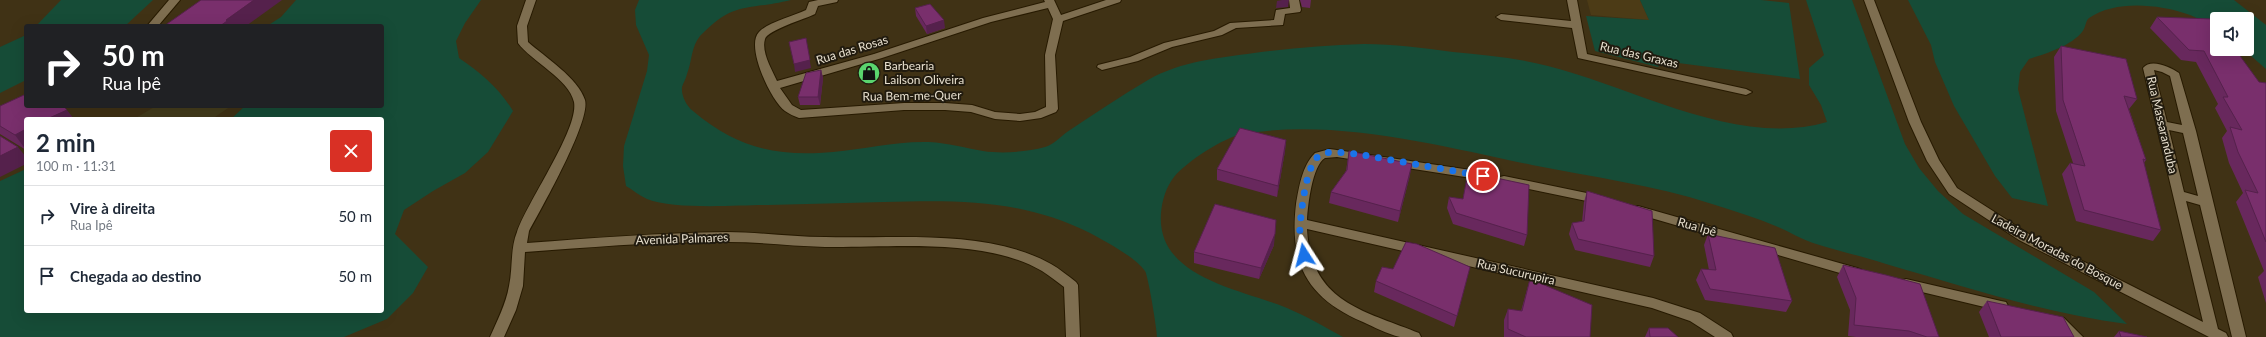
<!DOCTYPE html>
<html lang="pt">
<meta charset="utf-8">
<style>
body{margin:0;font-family:Lato,sans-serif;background:#f6f6f7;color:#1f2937;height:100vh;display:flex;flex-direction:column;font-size:15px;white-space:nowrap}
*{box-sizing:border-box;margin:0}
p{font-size:13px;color:#747a83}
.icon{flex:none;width:22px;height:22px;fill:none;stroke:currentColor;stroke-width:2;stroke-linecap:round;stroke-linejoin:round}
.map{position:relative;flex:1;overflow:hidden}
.side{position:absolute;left:24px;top:117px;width:360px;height:196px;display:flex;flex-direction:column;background:#fff;border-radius:4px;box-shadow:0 4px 16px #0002}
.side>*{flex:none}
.guide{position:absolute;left:24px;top:24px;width:360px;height:84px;border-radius:4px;box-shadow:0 4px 16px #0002;background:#202124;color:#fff;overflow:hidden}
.fabs{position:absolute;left:2210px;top:12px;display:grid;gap:8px}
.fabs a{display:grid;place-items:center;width:44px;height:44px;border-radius:4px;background:#fff;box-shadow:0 4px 16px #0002;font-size:20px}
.pin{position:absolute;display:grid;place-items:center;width:34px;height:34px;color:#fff;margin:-17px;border:2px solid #fff;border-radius:50%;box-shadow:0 1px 4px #0007}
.me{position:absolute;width:44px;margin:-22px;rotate:351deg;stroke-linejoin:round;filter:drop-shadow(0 0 3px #0008)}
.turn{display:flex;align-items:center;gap:14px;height:84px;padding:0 12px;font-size:18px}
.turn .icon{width:52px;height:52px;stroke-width:2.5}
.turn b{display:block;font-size:28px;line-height:34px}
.round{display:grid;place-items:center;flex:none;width:42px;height:42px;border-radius:4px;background:#f6f6f7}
.summary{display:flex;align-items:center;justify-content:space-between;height:68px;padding:0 12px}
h1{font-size:24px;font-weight:700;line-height:30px}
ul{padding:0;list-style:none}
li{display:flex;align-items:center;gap:12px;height:60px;padding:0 12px;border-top:1px solid #e0e1e3}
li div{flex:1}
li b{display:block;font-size:15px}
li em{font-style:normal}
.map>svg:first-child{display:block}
.built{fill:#4c3b16}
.green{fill:#164c37}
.sand{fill:#443c1c}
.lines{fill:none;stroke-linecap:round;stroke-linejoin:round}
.minor-casing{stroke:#271a00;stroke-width:2}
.minor{fill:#7e6e50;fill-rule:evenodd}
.wall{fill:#68285d}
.shaded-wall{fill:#55214c}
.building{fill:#792f6c;stroke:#55214c}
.route{stroke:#1a73e8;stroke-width:7;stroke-dasharray:0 12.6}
.labels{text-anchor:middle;stroke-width:4;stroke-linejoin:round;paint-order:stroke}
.street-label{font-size:12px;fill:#e7dfce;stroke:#211b0f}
.poi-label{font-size:12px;fill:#e7dfce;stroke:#211b0f;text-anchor:start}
</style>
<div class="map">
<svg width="2266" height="337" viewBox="0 0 2266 337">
<rect width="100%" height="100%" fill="#403215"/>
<!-- built -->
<polygon class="built" points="1587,0 1640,0 1649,20 1591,15"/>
<!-- green -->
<g class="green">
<polygon points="61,0 153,0 125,26 36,26"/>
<path d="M296,0H481L465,23L456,41L459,58C481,73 499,88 513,111L488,152L465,173L433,191L404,210L395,234L428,267L413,293L387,319L344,337H0V181L26,169V311H382V119H231L245,106H382V26H267L281,17Z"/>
<path d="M639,0H791C746,11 735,0 700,36C691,47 692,61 687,74C686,79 683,83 682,87C681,95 686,106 693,111C737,148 776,157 833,152C865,149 896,141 929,142C948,143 965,148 983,151C1002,154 1026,152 1045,147C1053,145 1060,137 1067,132C1094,114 1121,96 1148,80C1181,61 1218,58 1254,53C1291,48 1327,45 1364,44C1394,44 1423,48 1453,52C1485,55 1517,58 1548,66C1636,88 1737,148 1827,122L1821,105L1809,85V68L1824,55L1806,0H1852L1905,144L1919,168L1938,191L1963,214L2094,292L2127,324C2044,313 1966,287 1886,264C1862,256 1837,251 1813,243C1801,239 1790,232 1778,227C1757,218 1734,211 1712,204C1654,185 1592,177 1532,165C1441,146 1336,118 1243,134C1224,137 1186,162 1174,177C1166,187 1162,201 1161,213C1156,278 1241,289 1287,308C1306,316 1325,327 1343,337H1157C1157,329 1148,275 1145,271C1134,256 1106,242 1090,233C1021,199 959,200 884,202C846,203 807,204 768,205C738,205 674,210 647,199C640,196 633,190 626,186L623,166L624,146L647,71L649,55L636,25L635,10Z"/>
<polygon points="1640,0 1761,0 1789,3 1800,79 1663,61 1658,67 1595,51 1586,16 1649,20"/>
<path d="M1908,0H2234L2266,25V69L2243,49H2247V19H2217V28C2207,24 2197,17 2187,14C2158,4 2115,0 2089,18C2085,21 2086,28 2082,32C2071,46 2045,54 2029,59L2020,72L2018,89L2048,206L2012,198L1995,176L1954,106L1935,62L1931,45Z"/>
<polygon points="26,35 26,80 0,93 0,47"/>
</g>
<!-- sand -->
<polygon class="sand" points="156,106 231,106 212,119 134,119"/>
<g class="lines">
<!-- minor casing -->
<g class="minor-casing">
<g id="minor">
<polygon points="169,0 180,0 158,26 147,26"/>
<path d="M526,0H536L527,26L528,42C545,57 578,78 585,100C591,121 541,209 529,231L527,243C593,238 659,233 726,232C759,232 792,237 825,237C896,239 986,228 1051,264C1060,269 1068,276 1076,282L1078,285L1080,337H1066L1064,287C1057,282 1050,276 1042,271C985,237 889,248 825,247C792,246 760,242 728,242C660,241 593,247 525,252L523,286L516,310L504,337H490C497,321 506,304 509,286C513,268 510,249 517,232C527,202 579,129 574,102C569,79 531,61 518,43L517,26Z"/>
<path d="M818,0H838L837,2L818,6L815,14C805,19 768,30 765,39C761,52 772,70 777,81L874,54L983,18L1045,2L1044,0H1054L1061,15L1106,0H1121L1120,2L1063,21L1055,55L1058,109L1056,112L1041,118L1020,121L995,119L971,112L945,110H904L799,118C794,116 789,114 785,111C771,101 745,46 759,32C768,22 794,16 806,10L809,2ZM1048,8L1053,19L1045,55L1046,107L1035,112L1020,114L995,112L972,105L945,103H904L801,110L792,105L780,88L882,58L991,22Z"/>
<polygon points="1289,0 1299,0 1301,10 1300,12 1285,14 1283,25 1236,28 1222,35 1172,47 1138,61 1102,70 1097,67 1098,65 1130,57 1164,43 1214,31 1230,23 1274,20 1276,10 1290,8"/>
<polygon points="1567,0 1577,0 1587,54 1746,89 1752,92 1746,95 1578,58 1572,28 1501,20 1496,17 1501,14 1571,21"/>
<path d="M1864,0H1874L1921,122L1939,160L1957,188L2029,234L2203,322L2143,68C2151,58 2170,67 2179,73L2196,131L2246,337H2232L2200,205L2186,201L2218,329L2226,333L2228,337H2209L2019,240L1949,194L1927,161L1909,122ZM2154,70L2162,72L2170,76L2182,125L2167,122ZM2169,130L2183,133L2198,196L2184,192Z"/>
<path d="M1330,149L1484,172L1490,176L1484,180L1337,157L1325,158C1312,166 1308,205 1307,220L1653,298L1700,313L1731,333L1733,337H1715L1690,321L1652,308L1307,229C1311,302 1362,310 1419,333L1421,337C1414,337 1406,337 1400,337C1387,334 1374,327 1363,322C1307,298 1289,264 1296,204C1299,187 1302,166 1315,153Z"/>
<polygon points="1504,176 1601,196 1607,200 1601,204 1500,183 1498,180 1500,177"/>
<polygon points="1638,206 1857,268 1862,270 1864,273 1862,276 1857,278 1634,213 1632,210 1634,207"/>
<polygon points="1906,279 2001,301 2006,302 2008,306 2006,310 2001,311 1901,287 1899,284 1901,281"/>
<polygon points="2059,317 2064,318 2083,337 2067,337 2052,322 2054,318"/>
</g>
</g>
<!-- minor -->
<use href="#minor" class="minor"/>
</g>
<!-- wall -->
<g class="wall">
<polygon points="1300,0 1311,0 1310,8 1302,7"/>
<polygon points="915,8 945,28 927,34 916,16"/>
<polygon points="2157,17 2259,82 2266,83 2266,303 2258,277 2264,271 2236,202 2243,193 2229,163 2222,138 2227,131 2215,108 2218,104 2196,62 2181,60 2150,28"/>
<polygon points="2061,46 2137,99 2129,109 2146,160 2144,163 2161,230 2153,241 2076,221 2062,174 2070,163 2073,163 2056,111 2054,57"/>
<polygon points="821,70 823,78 820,105 800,105 798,97"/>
<polygon points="0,106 26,119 26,150 0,134"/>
<polygon points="1286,140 1285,151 1277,197 1217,180 1217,169"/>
<polygon points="1349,151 1410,175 1398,222 1329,203 1331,192 1346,171"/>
<polygon points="1468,172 1527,235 1524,246 1453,224 1447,208 1449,197 1463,199"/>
<polygon points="1587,191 1654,256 1650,267 1575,250 1569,234 1572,223 1582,222 1584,202"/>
<polygon points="1708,234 1792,301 1786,312 1705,300 1696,280 1701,269 1709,270 1704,245"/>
<polygon points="1274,245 1259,279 1194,263 1194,252"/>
<polygon points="1843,265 1939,337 1856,337 1848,336 1850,310 1837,277"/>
<polygon points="1470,267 1454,327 1374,292 1376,281 1393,269"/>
<polygon points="1530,279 1590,337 1504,337 1504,320 1508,309 1521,311"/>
<polygon points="1987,301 2074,337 1989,337 1979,312"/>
<polygon points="1649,328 1678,337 1645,337"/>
<polygon points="2119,331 2147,337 2114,337"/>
</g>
<!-- shaded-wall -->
<g class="shaded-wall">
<polygon points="254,0 282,0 246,26 220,26 226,20"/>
<polygon points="1282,0 1289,0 1288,7 1276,8 1277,1"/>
<polygon points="944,20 945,28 927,34 926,26"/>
<polygon points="806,38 811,68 795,72 794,64"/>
<polygon points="821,70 823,78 820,105 818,97"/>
<polygon points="67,110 74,119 47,119"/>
<polygon points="26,129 26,150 15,135"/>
<polygon points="1286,140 1285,151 1277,197 1278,186"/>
<polygon points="18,147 26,157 26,164 0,177 0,156"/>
<polygon points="1412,164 1410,175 1398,222 1400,211"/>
<polygon points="1275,234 1274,245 1259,279 1261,268"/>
</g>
<!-- building -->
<g class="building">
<polygon points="201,0 254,0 226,20 227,21 220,26 164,26"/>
<polygon points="930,4 944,20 926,26 915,8"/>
<polygon points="2157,17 2212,19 2217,25 2217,49 2235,49 2259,82 2266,83 2266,242 2245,190 2258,193 2238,152 2230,127 2242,130 2223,97 2228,97 2204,51 2189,50"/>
<polygon points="806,38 810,60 794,64 789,42"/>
<polygon points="2061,46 2126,59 2137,99 2124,96 2146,160 2143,159 2161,230 2084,210 2070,163 2085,166 2063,100"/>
<polygon points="821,70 818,97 798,97 806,73"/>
<polygon points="26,94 26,106 63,106 67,110 47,119 26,119 26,129 15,135 0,126 0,106"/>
<polygon points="1240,128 1286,140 1278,186 1217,169"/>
<polygon points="0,136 18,147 0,156"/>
<polygon points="1349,151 1412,164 1400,211 1331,192 1347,170"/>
<polygon points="1468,172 1529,185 1527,235 1456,213 1449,197 1463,199"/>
<polygon points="1587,191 1652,211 1654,256 1578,239 1572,223 1584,221"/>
<polygon points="1215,204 1276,220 1275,234 1261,268 1194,252"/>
<polygon points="1708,234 1775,248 1792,301 1710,289 1701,269 1716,270"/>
<polygon points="1406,242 1417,244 1470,267 1457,316 1376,281 1382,267 1393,269"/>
<polygon points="1843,265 1886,275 1920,284 1939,337 1927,337 1909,331 1854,325 1856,298"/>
<polygon points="1530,279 1592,305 1590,337 1526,337 1508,329 1508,309 1522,311"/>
<polygon points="1987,301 2063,317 2074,337 2001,337"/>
<polygon points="1649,328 1668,328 1678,337 1650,337"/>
<polygon points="2119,331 2147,337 2121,337"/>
</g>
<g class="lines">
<!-- route -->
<path class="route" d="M1304,255C1302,246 1299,236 1300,228C1301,212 1306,163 1320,155C1329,150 1346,153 1357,154L1483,176"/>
</g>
<!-- icons -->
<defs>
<g id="shop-disc" transform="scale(1.15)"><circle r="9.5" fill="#5ad56e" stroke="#211b0f"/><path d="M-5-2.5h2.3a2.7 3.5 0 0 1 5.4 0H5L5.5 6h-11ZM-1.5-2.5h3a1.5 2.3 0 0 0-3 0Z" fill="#111"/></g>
</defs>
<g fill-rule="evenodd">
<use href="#shop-disc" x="869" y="73"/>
</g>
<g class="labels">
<!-- street labels -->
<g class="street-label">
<text transform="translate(852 50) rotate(-17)" y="4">Rua das Rosas</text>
<text transform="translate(1639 55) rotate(13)" y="4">Rua das Graxas</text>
<text transform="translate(912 96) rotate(-1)" y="4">Rua Bem-me-Quer</text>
<text transform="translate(2162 125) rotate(77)" y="4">Rua Massaranduba</text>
<text transform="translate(1697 227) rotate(16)" y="4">Rua Ipê</text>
<text transform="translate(682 239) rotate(-2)" y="4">Avenida Palmares</text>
<text transform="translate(2057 252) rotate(28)" y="4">Ladeira Moradas do Bosque</text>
<text transform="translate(1516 272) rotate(13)" y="4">Rua Sucurupira</text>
</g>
<!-- poi labels -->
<g class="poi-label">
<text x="884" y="70">Barbearia<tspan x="884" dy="14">Lailson Oliveira</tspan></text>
</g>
</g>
</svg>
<div class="fabs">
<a><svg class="icon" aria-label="sound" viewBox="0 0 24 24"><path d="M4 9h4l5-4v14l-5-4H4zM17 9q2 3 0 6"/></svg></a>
</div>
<div class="pin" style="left:1483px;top:176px;background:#d93025"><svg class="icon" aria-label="arrive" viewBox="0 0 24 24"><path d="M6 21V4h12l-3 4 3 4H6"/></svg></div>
<svg class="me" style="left:1304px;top:255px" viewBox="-20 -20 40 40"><path d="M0-17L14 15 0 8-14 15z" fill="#1a73e8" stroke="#fff" stroke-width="4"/></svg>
<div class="guide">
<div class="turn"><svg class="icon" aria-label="right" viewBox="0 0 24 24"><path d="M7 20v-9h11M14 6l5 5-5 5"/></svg><div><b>50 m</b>Rua Ipê</div></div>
</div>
<section class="side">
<div class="summary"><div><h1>2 min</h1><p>100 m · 11:31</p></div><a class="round" style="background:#d93025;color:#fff"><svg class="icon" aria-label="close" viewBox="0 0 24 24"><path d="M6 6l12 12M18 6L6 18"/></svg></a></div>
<ul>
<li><svg class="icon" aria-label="right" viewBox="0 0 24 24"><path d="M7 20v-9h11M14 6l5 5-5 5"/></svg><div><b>Vire à direita</b><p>Rua Ipê</p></div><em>50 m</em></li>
<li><svg class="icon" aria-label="arrive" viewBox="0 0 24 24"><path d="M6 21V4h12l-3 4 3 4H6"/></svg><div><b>Chegada ao destino</b></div><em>50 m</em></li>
</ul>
</section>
</div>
